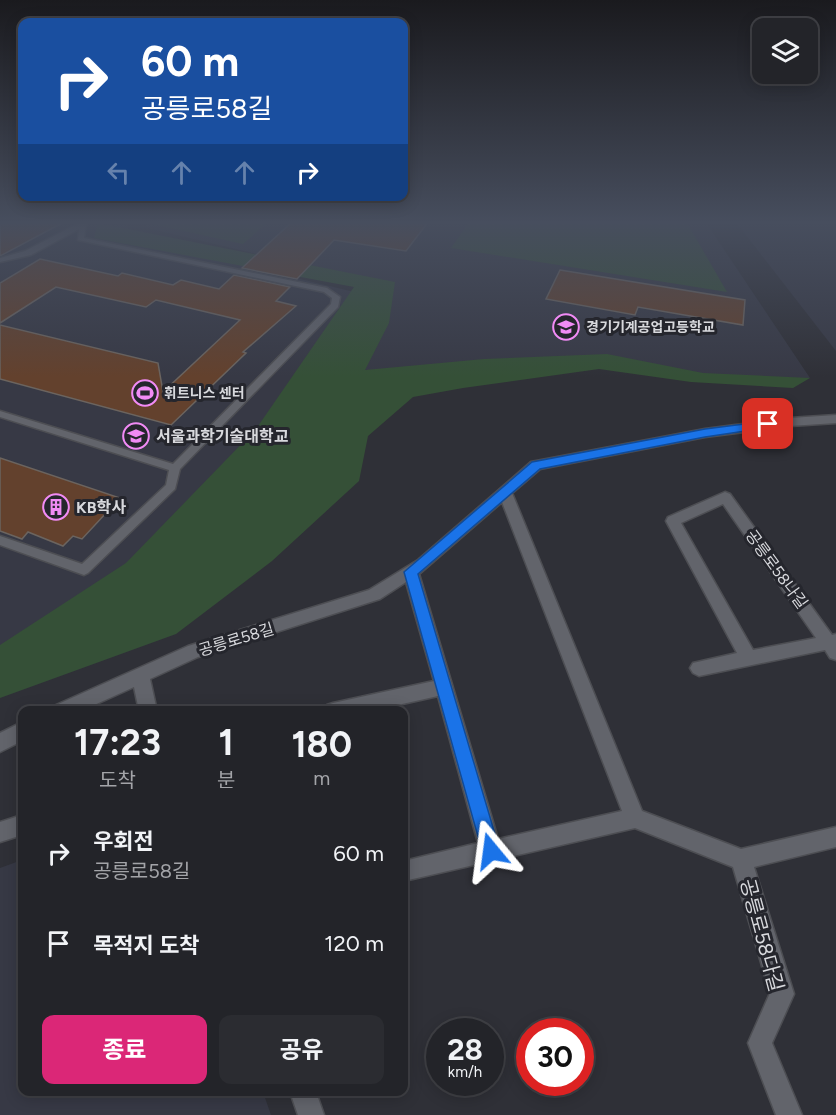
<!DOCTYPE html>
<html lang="ko">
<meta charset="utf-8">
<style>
body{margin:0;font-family:Figtree,"Noto Sans KR",sans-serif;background:#2b2c31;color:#f1f3f6;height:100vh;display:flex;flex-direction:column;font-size:22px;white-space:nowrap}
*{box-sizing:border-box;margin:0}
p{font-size:20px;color:#a3a4a8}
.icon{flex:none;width:33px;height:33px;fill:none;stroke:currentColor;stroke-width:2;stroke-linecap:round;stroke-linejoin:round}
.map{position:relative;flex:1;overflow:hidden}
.sheet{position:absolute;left:18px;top:706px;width:390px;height:390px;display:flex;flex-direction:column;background:#232429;border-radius:12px;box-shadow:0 3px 15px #0003,0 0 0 2px #404146}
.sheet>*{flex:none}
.top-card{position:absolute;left:18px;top:18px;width:390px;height:183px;border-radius:12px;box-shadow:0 3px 15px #0003,0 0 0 2px #404146;background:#1a4fa0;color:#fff;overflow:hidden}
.tools{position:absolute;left:752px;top:18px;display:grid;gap:12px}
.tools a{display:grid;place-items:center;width:66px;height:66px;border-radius:12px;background:#232429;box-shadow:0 3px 15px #0003,0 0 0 2px #404146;font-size:30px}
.speed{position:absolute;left:426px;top:1018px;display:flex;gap:12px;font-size:30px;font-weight:700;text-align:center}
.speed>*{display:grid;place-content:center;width:78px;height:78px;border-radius:50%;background:#232429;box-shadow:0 3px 15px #0003,0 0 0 2px #404146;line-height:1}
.speed small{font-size:15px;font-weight:400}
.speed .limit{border:9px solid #d22;background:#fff;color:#111}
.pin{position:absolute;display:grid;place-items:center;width:51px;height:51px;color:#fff;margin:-26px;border-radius:12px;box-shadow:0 3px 9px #0006}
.me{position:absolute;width:66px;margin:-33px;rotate:344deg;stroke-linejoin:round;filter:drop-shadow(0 0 4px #0008)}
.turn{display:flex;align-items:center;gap:21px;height:126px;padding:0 24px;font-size:27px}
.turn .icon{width:78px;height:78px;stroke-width:2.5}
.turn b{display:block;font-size:42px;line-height:51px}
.lanes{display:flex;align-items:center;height:57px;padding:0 24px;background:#0003;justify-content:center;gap:30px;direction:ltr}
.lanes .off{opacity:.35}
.eta{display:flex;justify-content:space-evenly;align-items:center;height:102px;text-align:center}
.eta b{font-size:36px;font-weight:700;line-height:42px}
.button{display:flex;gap:12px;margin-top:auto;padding:12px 24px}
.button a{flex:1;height:69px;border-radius:12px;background:#db2777;color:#fff;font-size:24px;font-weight:700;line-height:69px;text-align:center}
.button a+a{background:#2b2c31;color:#f1f3f6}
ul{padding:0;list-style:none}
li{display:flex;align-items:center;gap:18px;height:90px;padding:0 24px}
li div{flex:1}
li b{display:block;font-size:22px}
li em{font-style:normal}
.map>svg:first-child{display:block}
.built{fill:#373945}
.green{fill:#355037}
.building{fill:#63412d;stroke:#6b645f;stroke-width:1.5}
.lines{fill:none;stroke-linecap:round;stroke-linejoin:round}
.service-casing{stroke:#4d4e53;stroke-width:3}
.minor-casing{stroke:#4d4e53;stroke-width:3}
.service{fill:#62646b;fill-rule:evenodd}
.minor{fill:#62646b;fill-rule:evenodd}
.route{fill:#1a73e8;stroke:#114b97;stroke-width:1.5}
.labels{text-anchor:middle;stroke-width:6;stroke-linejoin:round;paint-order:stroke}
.far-poi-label{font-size:14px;font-weight:bold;fill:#d8d9dd;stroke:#25262d;text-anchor:start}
.poi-label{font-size:16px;font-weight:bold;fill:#d8d9dd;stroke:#25262d;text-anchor:start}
.street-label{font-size:16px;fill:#d8d9dd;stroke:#25262d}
.near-street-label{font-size:20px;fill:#d8d9dd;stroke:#25262d}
</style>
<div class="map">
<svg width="836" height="1115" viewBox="0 0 836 1115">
<rect width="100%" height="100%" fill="#2f3037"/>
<!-- built -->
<g class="built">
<polygon points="0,221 127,221 128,238 363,294 183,578 0,679"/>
<polygon points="143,221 705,221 810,378 759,383 593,362 309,396 384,284 147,228"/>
<polygon points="735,221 836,221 836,351"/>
<polygon points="22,860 22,1092 263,1092 271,1115 0,1115 0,868"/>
</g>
<!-- green -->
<g class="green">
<polygon points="149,221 269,221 243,244 152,224"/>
<polygon points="470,221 686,221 727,292 451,248"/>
<polygon points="98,223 395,282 389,323 365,370 484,359 607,354 703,373 810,378 793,388 691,382 599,369 463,388 413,397 368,436 359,481 272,561 176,634 0,698 0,645 126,563 256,429 354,287 94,238"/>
</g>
<!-- building -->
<g class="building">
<polygon points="0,221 66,221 0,256"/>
<polygon points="293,221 429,221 406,251 334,240 297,279 242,268"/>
<polygon points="40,259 118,276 122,273 173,285 181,280 219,289 234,275 290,287 276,301 296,306 243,352 246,353 171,425 0,379 0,325 158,363 163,392 240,320 156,300 146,307 56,287 0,323 0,283"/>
<polygon points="560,270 745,300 743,325 638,307 635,315 546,299"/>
<polygon points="0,458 120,498 82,539 73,536 63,546 28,532 22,539 0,531"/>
</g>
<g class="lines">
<!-- service casing -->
<g class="service-casing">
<polygon id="service" points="83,221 89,222 86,225 84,238 327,288 340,297 338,307 180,469 175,489 88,573 84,575 0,545 0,536 82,564 166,485 169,470 0,417 0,411 173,464 331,304 332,298 324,292 78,240 79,229 31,255 0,262 0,258 25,251"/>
</g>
<!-- minor casing -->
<g class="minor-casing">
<g id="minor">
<path d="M836,415V423L790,426L705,437L540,469L512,493L642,811L741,849L836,827V847L754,867L794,994L772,1043L802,1115H776L748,1043L770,993L733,867L635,828L404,881V861L478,843L438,696L371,711H324L327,705L333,703L434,681L406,582L380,599L198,657L150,679L157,711H139L134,687L81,711H53L56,705L188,646L369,590L418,560L531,462L705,429L790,418ZM502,502L622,811L498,839L419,574Z"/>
<path d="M725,492L730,494L832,635L836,634V660L830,658L825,650L699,676L693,673L690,668L693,663L737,653L666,521L668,517ZM723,504L816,638L753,650L681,523Z"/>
<polygon points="22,722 22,741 0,752 0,733"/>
<polygon points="22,815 22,835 0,842 0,822"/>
<polygon points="290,1092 316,1092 324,1115 298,1115"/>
</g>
</g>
<!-- service -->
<use href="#service" class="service"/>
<!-- minor -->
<use href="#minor" class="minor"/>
</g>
<!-- sky -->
<linearGradient id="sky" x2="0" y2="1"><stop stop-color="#1a1a1e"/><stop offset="0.59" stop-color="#474e5e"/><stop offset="1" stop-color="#474e5e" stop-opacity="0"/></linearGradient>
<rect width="836" height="377" fill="url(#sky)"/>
<!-- route -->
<polygon class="route" points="768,421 774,424 772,427 705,437 540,469 418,574 500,851 497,858 491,861 484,858 404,572 418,560 532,462 705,429"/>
<!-- icons -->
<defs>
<g id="school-ring" transform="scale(1.35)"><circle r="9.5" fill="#25262d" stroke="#f18bf5" stroke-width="1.5"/><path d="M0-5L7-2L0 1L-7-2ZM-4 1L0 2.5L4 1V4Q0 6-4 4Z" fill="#f18bf5"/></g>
<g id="stadium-ring" transform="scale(1.35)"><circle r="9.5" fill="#25262d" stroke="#f18bf5" stroke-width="1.5"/><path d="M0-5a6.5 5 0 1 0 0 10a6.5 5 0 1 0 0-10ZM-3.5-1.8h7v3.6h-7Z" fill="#f18bf5"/></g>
<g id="university-ring" transform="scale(1.35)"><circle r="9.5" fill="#25262d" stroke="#f18bf5" stroke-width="1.5"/><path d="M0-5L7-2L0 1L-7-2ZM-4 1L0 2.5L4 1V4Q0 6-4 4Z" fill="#f18bf5"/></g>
<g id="building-ring" transform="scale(1.35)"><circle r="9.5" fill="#25262d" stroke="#f18bf5" stroke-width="1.5"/><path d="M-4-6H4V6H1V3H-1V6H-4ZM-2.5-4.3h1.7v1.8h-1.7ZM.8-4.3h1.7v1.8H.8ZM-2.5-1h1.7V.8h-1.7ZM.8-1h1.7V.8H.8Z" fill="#f18bf5"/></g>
</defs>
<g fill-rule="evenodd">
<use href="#school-ring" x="566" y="327"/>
<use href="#stadium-ring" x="145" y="393"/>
<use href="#university-ring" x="136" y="436"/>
<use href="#building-ring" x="56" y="507"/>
</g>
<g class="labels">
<!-- far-poi labels -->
<g class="far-poi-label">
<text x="586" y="332">경기기계공업고등학교</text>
<text x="164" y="398">휘트니스 센터</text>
</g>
<!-- poi labels -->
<g class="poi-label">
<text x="156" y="442">서울과학기술대학교</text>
<text x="76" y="513">KB학사</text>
</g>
<!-- street labels -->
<g class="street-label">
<text transform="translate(777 569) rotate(54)" y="6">공릉로58나길</text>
<text transform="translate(236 639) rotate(-17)" y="6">공릉로58길</text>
</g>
<!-- near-street labels -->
<g class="near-street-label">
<text transform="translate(762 935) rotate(75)" y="7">공릉로58다길</text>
</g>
</g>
</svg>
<div class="tools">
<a><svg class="icon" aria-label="layers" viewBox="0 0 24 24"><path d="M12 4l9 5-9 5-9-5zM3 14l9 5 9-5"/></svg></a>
</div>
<div class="speed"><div>28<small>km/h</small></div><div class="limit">30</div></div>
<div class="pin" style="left:768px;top:424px;background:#d93025"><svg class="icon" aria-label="arrive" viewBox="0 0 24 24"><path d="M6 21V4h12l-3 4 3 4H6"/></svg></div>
<svg class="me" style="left:491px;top:851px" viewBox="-20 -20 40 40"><path d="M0-17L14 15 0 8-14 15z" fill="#1a73e8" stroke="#fff" stroke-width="4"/></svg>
<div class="top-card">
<div class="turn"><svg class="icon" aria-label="right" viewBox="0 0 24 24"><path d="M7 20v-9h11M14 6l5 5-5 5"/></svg><div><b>60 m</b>공릉로58길</div></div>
<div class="lanes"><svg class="icon off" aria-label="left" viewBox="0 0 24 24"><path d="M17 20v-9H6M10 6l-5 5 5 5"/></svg><svg class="icon off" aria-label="ahead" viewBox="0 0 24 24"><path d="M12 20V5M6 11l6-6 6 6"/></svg><svg class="icon off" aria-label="ahead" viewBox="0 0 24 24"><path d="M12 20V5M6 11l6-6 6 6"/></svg><svg class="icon" aria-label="right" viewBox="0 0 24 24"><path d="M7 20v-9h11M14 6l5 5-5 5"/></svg></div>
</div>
<section class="sheet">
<div class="eta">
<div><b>17:23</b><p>도착</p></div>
<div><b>1</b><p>분</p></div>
<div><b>180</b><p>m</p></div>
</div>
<ul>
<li><svg class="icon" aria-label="right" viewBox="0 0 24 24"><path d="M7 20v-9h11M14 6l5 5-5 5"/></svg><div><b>우회전</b><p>공릉로58길</p></div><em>60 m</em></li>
<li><svg class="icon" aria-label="arrive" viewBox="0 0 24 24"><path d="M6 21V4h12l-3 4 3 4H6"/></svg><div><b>목적지 도착</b></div><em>120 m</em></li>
</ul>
<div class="button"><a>종료</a><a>공유</a></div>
</section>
</div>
